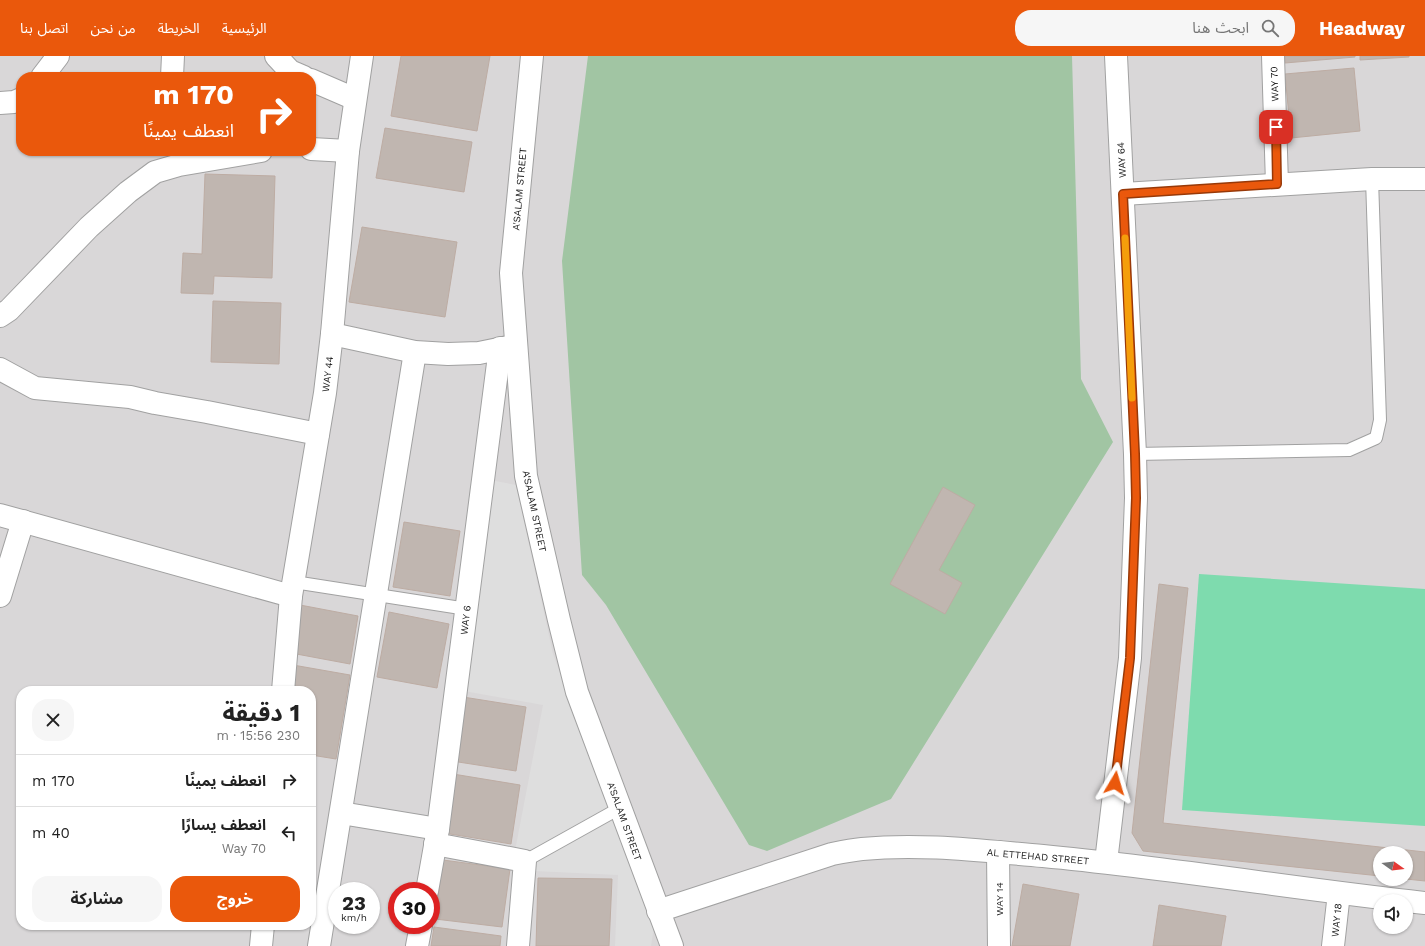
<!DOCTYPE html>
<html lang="ar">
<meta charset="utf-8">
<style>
body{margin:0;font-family:"Work Sans","Noto Sans Arabic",sans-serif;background:#f6f6f6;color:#222;direction:rtl;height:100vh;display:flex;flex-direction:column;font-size:15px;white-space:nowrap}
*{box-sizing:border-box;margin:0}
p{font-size:13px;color:#767676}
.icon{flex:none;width:22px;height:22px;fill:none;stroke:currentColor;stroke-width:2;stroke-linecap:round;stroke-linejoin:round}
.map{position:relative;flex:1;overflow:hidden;direction:ltr}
.side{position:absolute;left:16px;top:630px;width:300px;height:244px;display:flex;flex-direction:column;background:#fff;border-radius:16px;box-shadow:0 1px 3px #0004;direction:rtl}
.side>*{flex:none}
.banner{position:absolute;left:16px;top:16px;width:300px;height:84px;border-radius:16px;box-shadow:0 1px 3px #0004;direction:rtl;background:#ea580c;color:#fff;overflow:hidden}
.needle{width:26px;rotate:104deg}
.buttons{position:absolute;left:1373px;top:790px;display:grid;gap:8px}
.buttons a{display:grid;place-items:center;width:40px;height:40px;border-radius:50%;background:#fff;box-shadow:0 1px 3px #0004;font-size:20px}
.speed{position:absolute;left:328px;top:826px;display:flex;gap:8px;font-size:20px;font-weight:700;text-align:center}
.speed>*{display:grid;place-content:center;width:52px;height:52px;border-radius:50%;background:#fff;box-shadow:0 1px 3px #0004;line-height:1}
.speed small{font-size:10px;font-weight:400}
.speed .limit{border:6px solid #d22;background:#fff;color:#111}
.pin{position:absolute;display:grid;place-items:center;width:34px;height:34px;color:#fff;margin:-17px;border-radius:8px;box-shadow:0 2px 6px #0006}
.me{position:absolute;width:44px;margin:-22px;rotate:7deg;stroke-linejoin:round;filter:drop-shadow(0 0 3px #0008)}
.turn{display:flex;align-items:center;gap:14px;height:84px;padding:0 16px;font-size:18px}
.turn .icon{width:52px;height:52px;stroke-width:2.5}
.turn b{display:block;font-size:28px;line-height:34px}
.round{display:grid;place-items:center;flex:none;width:42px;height:42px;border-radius:16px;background:#f6f6f6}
.overview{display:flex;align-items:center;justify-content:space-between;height:68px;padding:0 16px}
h1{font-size:24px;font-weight:700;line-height:30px}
.button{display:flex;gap:8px;margin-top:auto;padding:8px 16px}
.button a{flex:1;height:46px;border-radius:16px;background:#ea580c;color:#fff;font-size:16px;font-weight:700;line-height:46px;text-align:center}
.button a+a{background:#f6f6f6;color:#222}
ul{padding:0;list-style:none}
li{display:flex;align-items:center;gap:12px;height:52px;padding:0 16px;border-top:1px solid #e0e0e0}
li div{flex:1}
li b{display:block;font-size:15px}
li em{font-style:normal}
header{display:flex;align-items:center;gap:24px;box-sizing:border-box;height:56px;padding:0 20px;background:#ea580c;color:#fff}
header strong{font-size:19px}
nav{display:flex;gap:22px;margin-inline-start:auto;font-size:14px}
.search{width:280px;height:36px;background:#f6f6f6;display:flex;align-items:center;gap:10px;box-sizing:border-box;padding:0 14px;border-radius:16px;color:#767676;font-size:15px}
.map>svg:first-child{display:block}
.residential{fill:#d9d7d8;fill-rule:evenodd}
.cemetery{fill:#a1c5a3}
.pitch{fill:#7edbae}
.parking{fill:#dedede}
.building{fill:#c0b6b0;stroke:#bdaca3}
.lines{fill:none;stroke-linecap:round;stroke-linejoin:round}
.service-casing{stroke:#a1a1a1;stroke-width:14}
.minor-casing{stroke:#a1a1a1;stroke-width:24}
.tertiary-casing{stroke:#a1a1a1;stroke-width:24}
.service{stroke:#fff;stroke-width:12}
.minor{stroke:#fff;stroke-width:22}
.tertiary{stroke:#fff;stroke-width:22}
.route-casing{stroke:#983908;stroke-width:10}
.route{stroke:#ea580c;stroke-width:7}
.slow{stroke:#f59e0b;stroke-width:7}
.labels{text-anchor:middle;stroke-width:4;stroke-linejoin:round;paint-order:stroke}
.street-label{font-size:10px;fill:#1a1a1a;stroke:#fff}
</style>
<header>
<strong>Headway</strong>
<div class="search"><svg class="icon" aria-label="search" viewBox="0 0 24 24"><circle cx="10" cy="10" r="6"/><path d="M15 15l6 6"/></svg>ابحث هنا</div>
<nav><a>الرئيسية</a><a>الخريطة</a><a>من نحن</a><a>اتصل بنا</a></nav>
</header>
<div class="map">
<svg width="1425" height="890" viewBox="0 0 1425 890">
<rect width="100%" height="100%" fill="#ece7e0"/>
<!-- residential -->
<path class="residential" d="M0,0H1425V890H0ZM21,21H311V95H21ZM21,635H311V869H21ZM1380,797H1406V823H1380ZM337,835H371V869H337ZM397,835H431V869H397ZM1380,845H1406V871H1380Z"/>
<!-- cemetery -->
<polygon class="cemetery" points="588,0 1072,0 1081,323 1113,386 891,743 767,795 749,789 606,549 582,519 562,205"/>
<!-- pitch -->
<polygon class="pitch" points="1199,518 1425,533 1425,770 1182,754"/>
<!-- parking -->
<polygon class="parking" points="490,424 516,429 553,598 654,871 651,890 615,890 618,819 534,815 514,800 543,649 464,635"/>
<!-- building -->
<g class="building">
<polygon points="401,0 490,0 477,75 391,60"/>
<polygon points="1285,0 1355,0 1355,1 1285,7"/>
<polygon points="1360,0 1409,0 1409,1 1360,4"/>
<polygon points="1354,12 1360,75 1291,82 1285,18"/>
<polygon points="385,72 472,86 464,136 376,122"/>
<polygon points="205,118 275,120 272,222 214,220 213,238 181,237 183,197 202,198"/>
<polygon points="362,171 457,186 445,261 349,246"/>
<polygon points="213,245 281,247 279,308 211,306"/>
<polygon points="943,431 975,449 939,514 962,527 945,558 890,528"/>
<polygon points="404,466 460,475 450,540 393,531"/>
<polygon points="1159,528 1188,532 1163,767 1425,796 1425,825 1406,823 1406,797 1380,797 1380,820 1143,795 1132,777"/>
<polygon points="300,549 358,560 350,608 291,597"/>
<polygon points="389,556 449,568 437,632 377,621"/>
<polygon points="293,609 350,619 336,703 311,699 311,635 288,635"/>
<polygon points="463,641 526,651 516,715 452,705"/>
<polygon points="453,718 520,729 511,788 444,777"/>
<polygon points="443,804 510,813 502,871 435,863"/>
<polygon points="538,822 612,823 609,890 536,890"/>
<polygon points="1023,828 1079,838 1070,890 1012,890"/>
<polygon points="1159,849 1226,860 1221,890 1153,890"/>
<polygon points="434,871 501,880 500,890 431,890"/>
</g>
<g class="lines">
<!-- service casing -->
<g class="service-casing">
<g id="service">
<polyline points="1135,398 1349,394 1376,382 1380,364 1372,123"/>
<polyline points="294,526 467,553"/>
<polyline points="525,805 620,752"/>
</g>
</g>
<!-- minor casing -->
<g class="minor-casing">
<g id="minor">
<polyline points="276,0 290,15 304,21"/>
<polyline points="1273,0 1277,128"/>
<polyline points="42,21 58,0"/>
<polyline points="172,21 173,0"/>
<polyline points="311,24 355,43"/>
<polyline points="0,47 14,46 21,43"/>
<polyline points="311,93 348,95"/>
<polyline points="1123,138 1372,123 1425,123"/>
<polyline points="0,260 9,254 89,171 128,136 155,116 179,109 261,95"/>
<polyline points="332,278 415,296 448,298 479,297 513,290"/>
<polyline points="0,313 35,332 130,341 155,347 207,356 318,378"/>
<polyline points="0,459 291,540"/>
<polyline points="0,540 23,465"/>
<polyline points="283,635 291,540 325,337 332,278 348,95 362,0"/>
<polyline points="341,757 438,773"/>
<polyline points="435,788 525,805 518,890"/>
<polyline points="998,796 999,890"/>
<polyline points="1106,806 1130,602 1136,442 1135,398 1116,0"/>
<polyline points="427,835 438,773 500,292"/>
<path d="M658,855L832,798C842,796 852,794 862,793C922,787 983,795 1043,800C1171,812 1297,833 1425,847"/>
<polyline points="261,890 263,869"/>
<polyline points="319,890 415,296"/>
<polyline points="417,890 421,869"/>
<polyline points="1333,890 1339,837"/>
</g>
</g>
<!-- tertiary casing -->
<g class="tertiary-casing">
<polyline id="tertiary" points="532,0 511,217 526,420 559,564 577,636 672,890"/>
</g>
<!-- service -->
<use href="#service" class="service"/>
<!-- minor -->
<use href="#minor" class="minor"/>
<!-- tertiary -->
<use href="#tertiary" class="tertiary"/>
</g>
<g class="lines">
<!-- route casing -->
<g class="route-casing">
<polyline id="route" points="1115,727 1130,602 1136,442 1135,398 1123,138 1277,128 1276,71"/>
</g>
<!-- route -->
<use href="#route" class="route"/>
<!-- slow -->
<polyline class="slow" points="1125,182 1132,342"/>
</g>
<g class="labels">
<!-- street labels -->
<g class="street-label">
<text transform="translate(1274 28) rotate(-92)" y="4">WAY 70</text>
<text transform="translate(1121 104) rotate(-93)" y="4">WAY 64</text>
<text transform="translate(519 133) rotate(-85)" y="4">A'SALAM STREET</text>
<text transform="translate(327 318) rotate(-83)" y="4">WAY 44</text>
<text transform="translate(535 455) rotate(78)" y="4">A'SALAM STREET</text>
<text transform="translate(465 564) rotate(-83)" y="4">WAY 6</text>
<text transform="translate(625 765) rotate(70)" y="4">A'SALAM STREET</text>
<text transform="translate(1038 800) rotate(5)" y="4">AL ETTEHAD STREET</text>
<text transform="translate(999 843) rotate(-90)" y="4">WAY 14</text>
<text transform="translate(1336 864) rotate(-84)" y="4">WAY 18</text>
</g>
</g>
</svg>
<div class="buttons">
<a><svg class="needle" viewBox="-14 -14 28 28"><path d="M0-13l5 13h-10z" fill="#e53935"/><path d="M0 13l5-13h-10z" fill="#767676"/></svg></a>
<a><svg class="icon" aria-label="sound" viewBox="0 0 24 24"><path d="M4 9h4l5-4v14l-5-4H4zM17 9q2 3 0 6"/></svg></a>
</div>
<div class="speed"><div>23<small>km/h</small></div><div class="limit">30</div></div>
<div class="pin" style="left:1276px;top:71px;background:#d93025"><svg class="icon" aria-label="arrive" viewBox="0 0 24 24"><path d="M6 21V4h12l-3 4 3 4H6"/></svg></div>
<svg class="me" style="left:1115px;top:727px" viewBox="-20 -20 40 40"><path d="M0-17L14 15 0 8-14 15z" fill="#ea580c" stroke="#fff" stroke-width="4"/></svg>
<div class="banner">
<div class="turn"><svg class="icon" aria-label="right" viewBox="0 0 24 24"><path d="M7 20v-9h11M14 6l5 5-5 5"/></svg><div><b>170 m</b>انعطف يمينًا</div></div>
</div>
<section class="side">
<div class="overview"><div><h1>1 دقيقة</h1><p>230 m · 15:56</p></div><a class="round"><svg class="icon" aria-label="close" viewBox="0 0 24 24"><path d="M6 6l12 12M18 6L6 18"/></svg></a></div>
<ul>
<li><svg class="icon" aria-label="right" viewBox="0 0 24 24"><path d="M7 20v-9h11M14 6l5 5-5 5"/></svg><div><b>انعطف يمينًا</b></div><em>170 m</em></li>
<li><svg class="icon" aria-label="left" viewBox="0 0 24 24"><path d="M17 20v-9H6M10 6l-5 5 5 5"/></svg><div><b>انعطف يسارًا</b><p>Way 70</p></div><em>40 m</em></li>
</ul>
<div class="button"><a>خروج</a><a>مشاركة</a></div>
</section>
</div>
